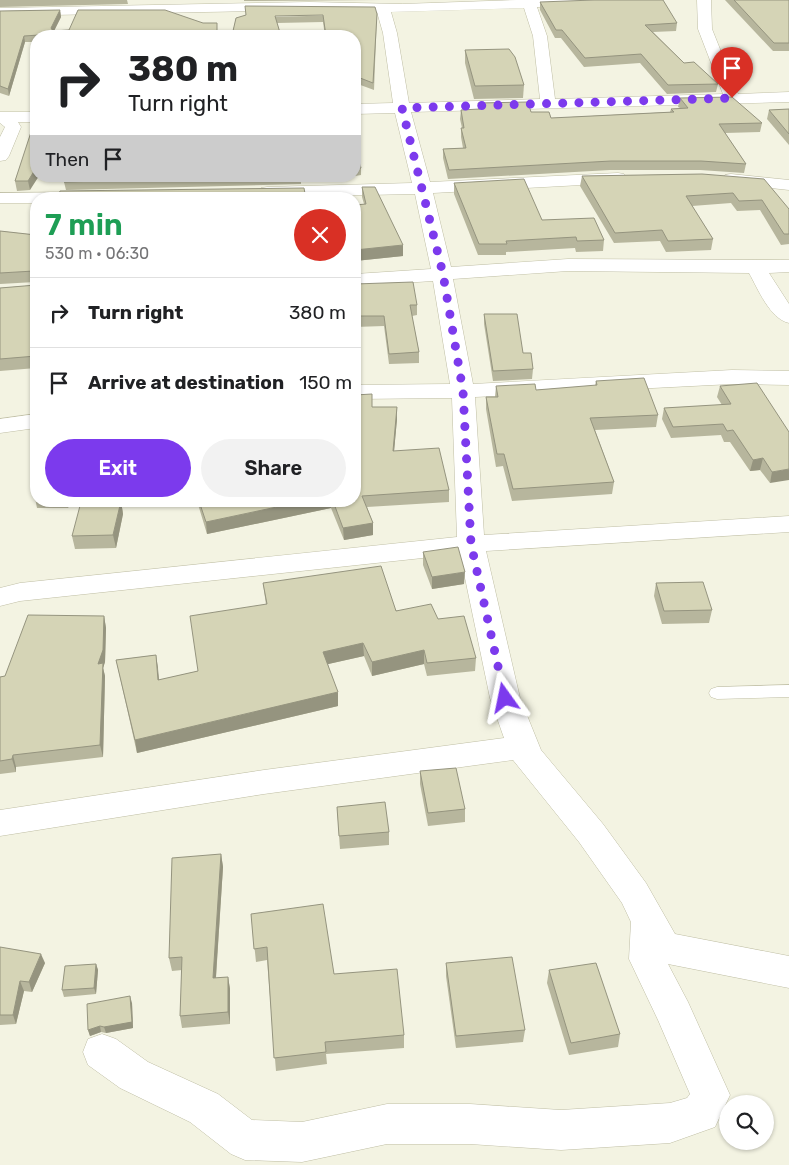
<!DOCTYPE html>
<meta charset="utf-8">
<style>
body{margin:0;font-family:Rubik,sans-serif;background:#f2f2f2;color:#202124;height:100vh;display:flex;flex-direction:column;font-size:19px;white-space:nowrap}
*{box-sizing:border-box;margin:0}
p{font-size:16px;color:#757577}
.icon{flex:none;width:28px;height:28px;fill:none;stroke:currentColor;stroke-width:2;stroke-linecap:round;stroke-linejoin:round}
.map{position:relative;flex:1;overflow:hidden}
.panel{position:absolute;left:30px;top:192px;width:331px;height:315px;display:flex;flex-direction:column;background:#fff;border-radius:20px;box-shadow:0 1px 4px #0004}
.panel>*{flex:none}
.banner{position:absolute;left:30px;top:30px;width:331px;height:152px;border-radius:20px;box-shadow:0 1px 4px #0004;background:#fff;color:#202124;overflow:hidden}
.tools{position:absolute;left:719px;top:1095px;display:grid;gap:10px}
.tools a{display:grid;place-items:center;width:55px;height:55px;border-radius:50%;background:#fff;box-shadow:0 1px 4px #0004;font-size:25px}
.pin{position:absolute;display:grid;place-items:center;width:42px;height:42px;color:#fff;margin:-51px -21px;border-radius:50% 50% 50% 0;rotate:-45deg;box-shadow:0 0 5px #0007}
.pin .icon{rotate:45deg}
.me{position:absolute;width:55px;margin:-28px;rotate:348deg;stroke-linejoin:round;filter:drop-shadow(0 0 4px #0008)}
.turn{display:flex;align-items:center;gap:18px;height:105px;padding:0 15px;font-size:22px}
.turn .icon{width:65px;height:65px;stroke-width:2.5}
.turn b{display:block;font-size:35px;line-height:42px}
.then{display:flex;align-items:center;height:48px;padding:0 15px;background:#0003;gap:10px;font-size:19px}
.round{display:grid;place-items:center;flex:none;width:52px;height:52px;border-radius:26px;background:#f2f2f2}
.headline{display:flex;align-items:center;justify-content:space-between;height:85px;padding:0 15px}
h1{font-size:30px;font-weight:600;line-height:38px;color:#1e9e55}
.button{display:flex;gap:10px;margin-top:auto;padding:10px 15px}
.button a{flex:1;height:58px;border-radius:30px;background:#7c3aed;color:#fff;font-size:20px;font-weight:600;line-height:58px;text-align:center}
.button a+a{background:#f2f2f2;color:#202124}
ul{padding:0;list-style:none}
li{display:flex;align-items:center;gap:15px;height:70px;padding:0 15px;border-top:1px solid #e0e0e0}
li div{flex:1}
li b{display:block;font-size:19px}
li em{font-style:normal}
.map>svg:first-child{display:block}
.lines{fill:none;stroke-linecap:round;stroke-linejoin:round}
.lane-casing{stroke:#bfbea4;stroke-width:1}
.street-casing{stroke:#bfbea4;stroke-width:1}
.lane{fill:#fff;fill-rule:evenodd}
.street{fill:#fff;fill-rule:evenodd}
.wall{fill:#b7b69d}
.shaded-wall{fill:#95947f}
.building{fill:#d5d4b6;stroke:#95947f}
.route{stroke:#7c3aed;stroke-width:9;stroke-dasharray:0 16.2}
</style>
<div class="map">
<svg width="789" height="1165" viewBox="0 0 789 1165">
<rect width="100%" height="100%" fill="#f3f3e2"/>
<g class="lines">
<!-- lane casing -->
<g class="lane-casing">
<polygon id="lane" points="789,685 789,697 717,699 711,697 709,693 711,689 717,687"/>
</g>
<!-- street casing -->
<g class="street-casing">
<g id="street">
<path d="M517,0H583L585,2L578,6L537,7L547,36L555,99L723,94L698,29L697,0H711L712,29L738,94L789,92V102L411,112L430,182L618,173L624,174L627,178L624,182L618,183L433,193L451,267L568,259L789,260V272L769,273L789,304V323C770,319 758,289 749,273L568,271L453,279L473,384L732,370L789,371V385L732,384L475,397L484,535L789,516V532L486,551L520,698L541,750L603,824L646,883L675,934L789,956V988L668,964L688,1002L730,1095L715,1127L670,1143L561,1150L470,1144H387L302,1162L245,1160L231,1154L190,1122L120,1088L88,1065L83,1052L88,1039L102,1034L116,1039L148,1062L218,1094L252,1120L302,1122L387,1104H470L561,1110L670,1103L687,1098L690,1094L658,1020L629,959L631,922L622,903L579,842L513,760L264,794L0,836V810L264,770L504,738L490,698L460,554L20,601L0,606V588L20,583L457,537L452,398L355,399V385L450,384L433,281L355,286V274L431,269L415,194L267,197L261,196L258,192L261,188L267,187L412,183L395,113L355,114V104L393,103L383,33L377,12L309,10L0,16V8L309,2L402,4ZM524,8L533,36L540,99L409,103L397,33L391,12Z"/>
<polygon points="0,112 36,112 36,122 18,122 21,127 9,156 6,160 0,161 0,137 5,127 0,123"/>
<polygon points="731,174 789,180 789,190 725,183 722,179 725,175"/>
<polygon points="94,192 100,193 102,199 36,199 36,203 0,203 0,193"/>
<polygon points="36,414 36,428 0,433 0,419"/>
</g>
</g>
<!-- lane -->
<use href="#lane" class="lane"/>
<!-- street -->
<use href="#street" class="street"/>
</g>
<!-- wall -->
<g class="wall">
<polygon points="0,0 127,0 128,4 0,7"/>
<polygon points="244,0 380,0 244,1"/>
<polygon points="725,0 789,0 789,51 773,51"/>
<polygon points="540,2 677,23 676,31 653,32 684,63 718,84 716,92 667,94 640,63 584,67 561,38 555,38 540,10"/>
<polygon points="60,10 61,17 54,31 233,31 236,18 377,14 374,90 355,83 355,36 325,36 323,22 277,23 281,36 36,36 36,42 25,42 9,96 0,93 0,11"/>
<polygon points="465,50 524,85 523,98 474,99 465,63"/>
<polygon points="680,98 762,123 760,132 725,133 746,164 744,173 700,170 610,170 448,179 443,158 443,149 463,148 461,137 461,128 462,128 460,119 461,110 478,110 478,103 531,112 551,118 670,112 671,109 680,108 678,107"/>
<polygon points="789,109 789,145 767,119 769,110"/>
<polygon points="36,125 30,190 17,191 15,181"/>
<polygon points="355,145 361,168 361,175 355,176"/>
<polygon points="702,174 789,209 789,244 781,245 760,210 737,211 731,203 692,206 713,239 711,250 666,252 660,241 614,243 580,186 582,176"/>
<polygon points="66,176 347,176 301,179 301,184 66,190 64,182"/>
<polygon points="454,183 542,220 604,240 603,251 576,252 575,248 506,252 506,255 478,255 454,194"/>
<polygon points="362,187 403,256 355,261 355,205 364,204 362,197"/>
<polygon points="0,231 36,235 36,368 0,371 0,288 36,285 35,282 0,284"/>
<polygon points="355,284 417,305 417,315 412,316 419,352 419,363 389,364 384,326 355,327"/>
<polygon points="484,314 523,353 533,369 532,379 493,381 484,324"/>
<polygon points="596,381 658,415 656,427 595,430 614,482 612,494 512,501 503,466 496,467 486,409 486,397 495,397 496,386 536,390 595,386"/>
<polygon points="720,386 789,432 770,483 760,470 750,471 730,442 724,442 721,435 671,438 662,419 664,408 722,405 717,397"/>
<polygon points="372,407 397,407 397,419 394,451 449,490 449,502 367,507 373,523 373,535 344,540 331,508 207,534 197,501 355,501"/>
<polygon points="36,449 36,478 33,468"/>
<polygon points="36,493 36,501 70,501 68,508 37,508 35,498"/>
<polygon points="121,501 123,514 116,548 75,549 72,536"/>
<polygon points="423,552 464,584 432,589 423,565"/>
<polygon points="263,583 438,619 476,658 475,671 427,676 424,664 372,676 364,656 328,664 338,706 137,753 116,660 156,655 159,680 198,671 266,605"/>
<polygon points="656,583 712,610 709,623 662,624 654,596"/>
<polygon points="104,616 106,628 105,662 103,668 105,676 103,757 16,767 16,772 0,774 0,677 5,676"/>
<polygon points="420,771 465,809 465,822 428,826 420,784"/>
<polygon points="337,807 389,832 389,845 340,849"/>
<polygon points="221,854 223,867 216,978 228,977 230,989 230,1024 182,1028 180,1016 182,970 172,971 169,958"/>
<polygon points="251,914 334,974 404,1035 404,1048 326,1054 327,1064 276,1071 267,960 256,962"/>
<polygon points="0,947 45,963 32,992 24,991 16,1024 0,1025"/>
<polygon points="446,963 525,1030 523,1042 456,1048 446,976"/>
<polygon points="96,964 98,970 96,994 64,997 62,990"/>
<polygon points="549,970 620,1034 618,1047 569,1055 547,983"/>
<polygon points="132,1003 133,1028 106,1033 101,1032 90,1036 88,1030"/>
</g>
<!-- shaded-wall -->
<g class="shaded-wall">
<polygon points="60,10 61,17 52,35 51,28"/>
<polygon points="24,36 25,42 9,96 8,89"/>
<polygon points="36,168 36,176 39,176 30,190 28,181"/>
<polygon points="403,245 403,256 355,261 355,250"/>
<polygon points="397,407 397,419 393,463 393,451"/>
<polygon points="763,458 760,470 750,471 753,460"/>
<polygon points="789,469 789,480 770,483 772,472"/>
<polygon points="67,501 70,501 68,508"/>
<polygon points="121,501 123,514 116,548 113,535"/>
<polygon points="305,501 331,501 331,508 207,534 206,522"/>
<polygon points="373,523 373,535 344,540 343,528"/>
<polygon points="465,572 464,584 432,589 432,577"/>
<polygon points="104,616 106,628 105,662 103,668 105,676 103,757 100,745 98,664"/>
<polygon points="363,643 364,656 324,665 323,652"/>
<polygon points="424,650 424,664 372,676 372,662"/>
<polygon points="156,655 158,668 160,694 158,680"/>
<polygon points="338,692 338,706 137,753 135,740"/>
<polygon points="13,755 16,767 16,772 12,759"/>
<polygon points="221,854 223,867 215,990 213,978"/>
<polygon points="41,954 45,963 32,992 29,982"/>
<polygon points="96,964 98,970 96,994 94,988"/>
<polygon points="228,977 230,989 230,1024 228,1012"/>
<polygon points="20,981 24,991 16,1024 13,1015"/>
<polygon points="130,996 132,1003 133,1028 106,1033 104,1027"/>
<polygon points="100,1026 101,1032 90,1036 88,1030"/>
</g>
<!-- building -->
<g class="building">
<polygon points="594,0 663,0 677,23 645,25 684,63 694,62 718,84 668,85 641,54 585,58 562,30 556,30 540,2"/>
<polygon points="734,0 789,0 789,43 774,43"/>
<polygon points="245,6 375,7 377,14 373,83 355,76 355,36 326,36 323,15 275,16 281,36 161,36 162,31 116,32 114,36 68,36 70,33 24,36 8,89 0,86 0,11 60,10 51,28 53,31 69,30 78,10 165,10 203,23 217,23 217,31 233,31 236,18 246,15"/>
<polygon points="509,49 515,57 524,85 475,86 465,50"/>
<polygon points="732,97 762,123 719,124 746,164 701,161 611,161 449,170 443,149 466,148 461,128 464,128 461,110 480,109 478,103 528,102 531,112 549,112 551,118 674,112 671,109 688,108 680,98"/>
<polygon points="789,109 789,134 769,110"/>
<polygon points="36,125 36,168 28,181 15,181 33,126"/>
<polygon points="355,145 361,168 355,168"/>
<polygon points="702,174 764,179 789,209 789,234 784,234 762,200 739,201 733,193 686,196 713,239 668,241 662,230 615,233 582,176"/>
<polygon points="66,176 290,176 64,182"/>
<polygon points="524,179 542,220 594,218 604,240 577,241 576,237 506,241 507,244 479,244 454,183"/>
<polygon points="362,187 375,187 403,245 355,250 355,205 366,204"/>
<polygon points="304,188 306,199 57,199 60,191"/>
<polygon points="0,231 36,235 36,356 0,359 0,288 36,285 34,271 0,273"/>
<polygon points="413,282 417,305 410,305 419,352 389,354 384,316 355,316 355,284"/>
<polygon points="484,314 517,314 523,353 531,353 533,369 493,371"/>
<polygon points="644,378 658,415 590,418 614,482 513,489 504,454 497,454 486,397 498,397 496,386 535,384 536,390 597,385 596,381"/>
<polygon points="757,383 789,432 789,469 772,472 763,458 753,460 733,430 727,431 723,424 673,427 664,408 731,404 720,386"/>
<polygon points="372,394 372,407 397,407 393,451 439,448 449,490 362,496 373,523 343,528 333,501 355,501 355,395"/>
<polygon points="36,449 36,468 33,468"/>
<polygon points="121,501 113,535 72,536 81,502"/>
<polygon points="199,501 305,501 206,522"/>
<polygon points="458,547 465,572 432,577 423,552"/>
<polygon points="381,566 396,611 431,604 438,619 464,616 476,658 427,663 424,650 372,662 363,643 323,652 338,692 135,740 116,660 156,655 158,680 198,671 190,616 267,604 263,583"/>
<polygon points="703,582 712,610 664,611 656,583"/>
<polygon points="28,615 104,616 103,650 98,664 103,663 100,745 13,755 12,759 0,761 0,677 5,676"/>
<polygon points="456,768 465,809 428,813 420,771"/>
<polygon points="385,802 389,832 339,836 337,807"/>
<polygon points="221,854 213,978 228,977 228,1012 180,1016 182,957 169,958 172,858"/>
<polygon points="323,904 334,974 397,969 404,1035 325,1042 326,1052 274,1058 267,947 254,949 251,914"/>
<polygon points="0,947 41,954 29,982 20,981 13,1015 0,1015"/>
<polygon points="512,957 525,1030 456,1036 446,963"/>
<polygon points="596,963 620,1034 571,1043 549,970"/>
<polygon points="96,964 94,988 62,990 65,966"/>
<polygon points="130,996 132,1022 104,1027 100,1026 88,1030 87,1004"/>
</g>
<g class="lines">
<!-- route -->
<polyline class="route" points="505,698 471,544 463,391 443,274 402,108 732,98"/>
</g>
</svg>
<div class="tools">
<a><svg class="icon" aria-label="search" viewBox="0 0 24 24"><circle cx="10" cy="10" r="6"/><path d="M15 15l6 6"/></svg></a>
</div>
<div class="pin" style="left:732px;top:98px;background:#d93025"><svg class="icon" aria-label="arrive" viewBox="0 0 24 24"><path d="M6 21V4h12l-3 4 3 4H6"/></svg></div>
<svg class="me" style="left:505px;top:698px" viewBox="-20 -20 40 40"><path d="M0-17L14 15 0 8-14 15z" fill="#7c3aed" stroke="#fff" stroke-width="4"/></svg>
<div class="banner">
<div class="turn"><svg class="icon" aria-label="right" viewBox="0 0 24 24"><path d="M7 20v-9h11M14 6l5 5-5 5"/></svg><div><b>380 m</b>Turn right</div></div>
<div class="then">Then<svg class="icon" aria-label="arrive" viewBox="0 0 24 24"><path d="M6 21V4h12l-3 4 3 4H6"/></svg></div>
</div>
<section class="panel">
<div class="headline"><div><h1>7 min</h1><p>530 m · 06:30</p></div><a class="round" style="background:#d93025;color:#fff"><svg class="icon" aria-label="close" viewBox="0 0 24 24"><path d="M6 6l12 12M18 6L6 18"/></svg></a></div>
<ul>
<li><svg class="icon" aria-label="right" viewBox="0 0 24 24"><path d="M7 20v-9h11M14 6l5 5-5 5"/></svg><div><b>Turn right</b></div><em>380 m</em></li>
<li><svg class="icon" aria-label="arrive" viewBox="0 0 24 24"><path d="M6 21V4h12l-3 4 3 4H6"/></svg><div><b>Arrive at destination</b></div><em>150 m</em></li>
</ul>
<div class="button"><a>Exit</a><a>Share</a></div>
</section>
</div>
